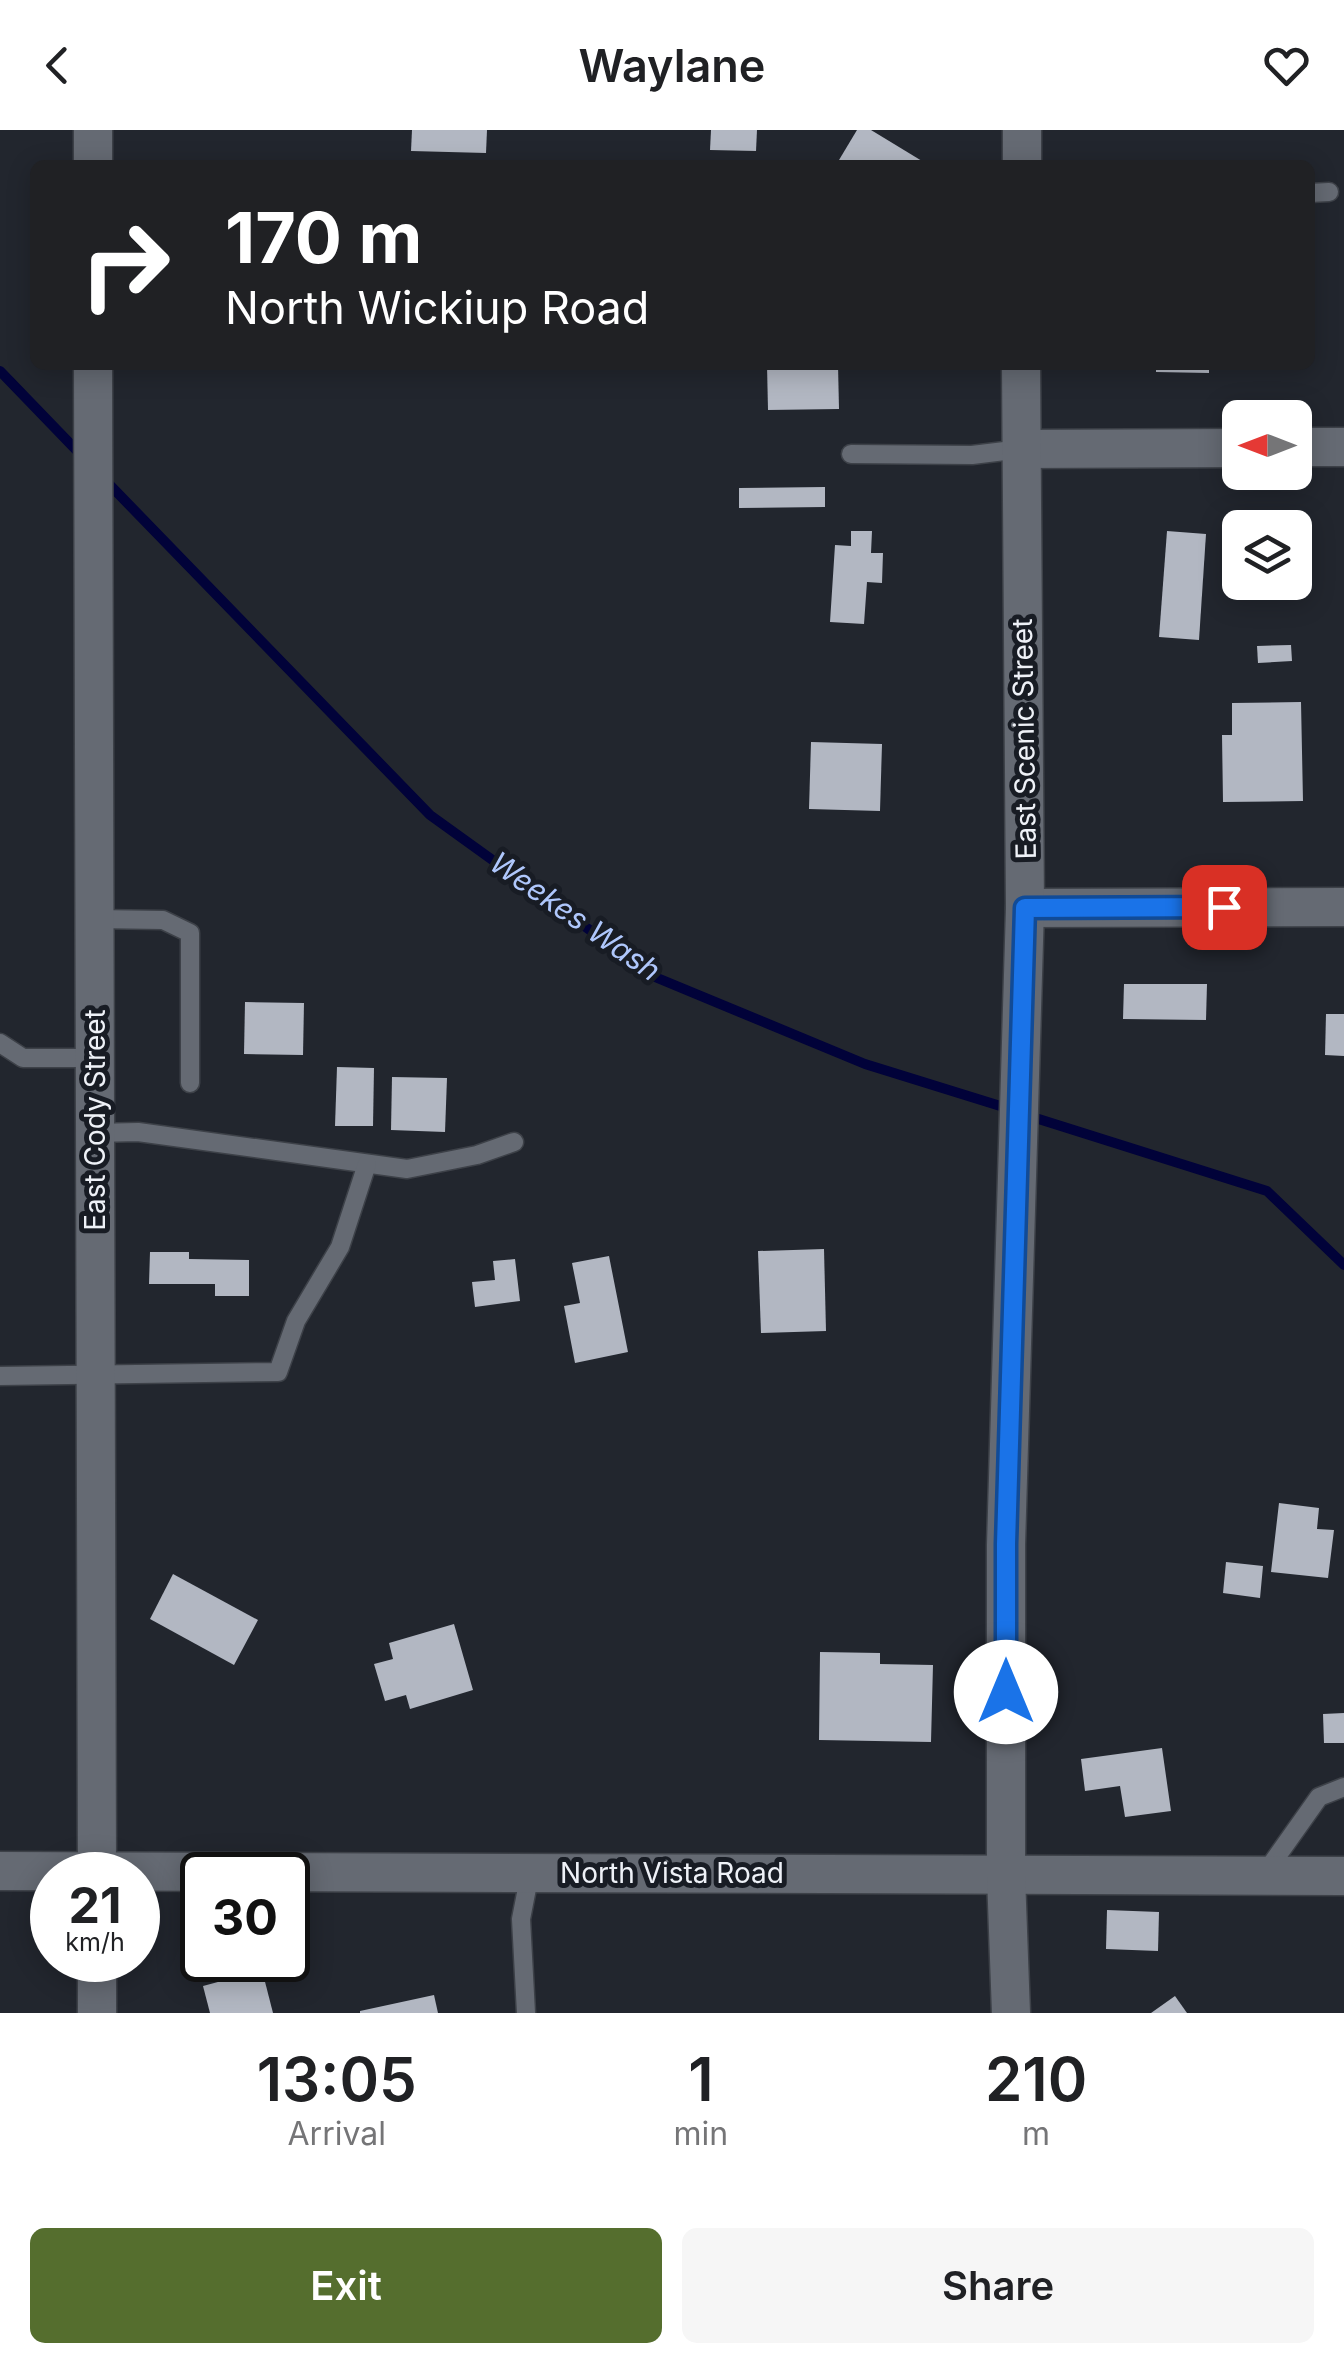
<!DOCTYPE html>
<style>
body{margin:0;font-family:Inter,sans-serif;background:#f6f6f6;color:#202124;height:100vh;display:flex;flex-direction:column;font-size:38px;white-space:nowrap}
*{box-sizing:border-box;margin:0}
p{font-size:32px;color:#757577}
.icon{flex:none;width:55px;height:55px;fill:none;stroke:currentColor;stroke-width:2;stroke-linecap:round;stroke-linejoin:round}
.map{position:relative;height:1883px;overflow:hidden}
.details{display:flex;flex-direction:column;background:#fff;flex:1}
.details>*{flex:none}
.banner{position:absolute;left:30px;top:30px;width:1285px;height:210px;border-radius:15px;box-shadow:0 5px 25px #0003;background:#202124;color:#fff;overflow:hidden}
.needle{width:65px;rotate:270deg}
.controls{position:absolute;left:1222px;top:270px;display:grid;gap:20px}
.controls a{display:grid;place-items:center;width:90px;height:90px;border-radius:15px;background:#fff;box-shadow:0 5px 25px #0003;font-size:50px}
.speed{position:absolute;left:30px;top:1722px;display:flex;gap:20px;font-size:50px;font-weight:700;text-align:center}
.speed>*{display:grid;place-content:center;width:130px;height:130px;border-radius:50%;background:#fff;box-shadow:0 5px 25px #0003;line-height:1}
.speed small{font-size:25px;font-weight:400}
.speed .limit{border:5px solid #111;border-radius:15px;background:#fff;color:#111}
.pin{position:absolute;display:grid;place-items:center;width:85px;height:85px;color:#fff;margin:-42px;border-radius:20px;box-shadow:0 5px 15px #0006}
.me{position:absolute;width:110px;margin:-55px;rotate:0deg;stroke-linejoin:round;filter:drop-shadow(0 0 8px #0008)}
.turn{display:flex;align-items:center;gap:35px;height:210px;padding:0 30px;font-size:45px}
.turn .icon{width:130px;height:130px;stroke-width:2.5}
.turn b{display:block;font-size:70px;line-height:85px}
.eta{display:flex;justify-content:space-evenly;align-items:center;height:170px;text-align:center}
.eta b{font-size:60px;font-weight:600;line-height:70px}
.cta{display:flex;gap:20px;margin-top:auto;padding:20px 30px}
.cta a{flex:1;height:115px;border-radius:15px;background:#556e2e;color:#fff;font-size:40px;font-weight:600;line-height:115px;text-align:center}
.cta a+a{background:#f6f6f6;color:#202124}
header{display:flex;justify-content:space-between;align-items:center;height:130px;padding:0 30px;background:#fff;font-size:45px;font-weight:600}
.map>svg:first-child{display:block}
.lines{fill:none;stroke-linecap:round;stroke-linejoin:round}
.stream{stroke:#010239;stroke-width:10}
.building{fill:#b2b7c2}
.service-casing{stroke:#3d4148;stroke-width:21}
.minor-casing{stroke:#3d4148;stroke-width:41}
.service{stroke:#656a73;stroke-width:18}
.minor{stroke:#656a73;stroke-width:38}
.route-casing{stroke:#114b97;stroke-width:25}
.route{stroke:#1a73e8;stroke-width:18}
.labels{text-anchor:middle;stroke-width:10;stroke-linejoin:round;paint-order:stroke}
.street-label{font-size:28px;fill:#eef1f7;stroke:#181c24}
.water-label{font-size:30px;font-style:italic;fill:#afc7fc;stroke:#181c24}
</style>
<header><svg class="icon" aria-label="back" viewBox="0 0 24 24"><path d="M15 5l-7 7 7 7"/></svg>Waylane<svg class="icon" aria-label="heart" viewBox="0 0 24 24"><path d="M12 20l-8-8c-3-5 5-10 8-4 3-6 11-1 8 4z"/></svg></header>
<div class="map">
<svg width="1344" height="1883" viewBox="0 0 1344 1883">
<rect width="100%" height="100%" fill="#22262e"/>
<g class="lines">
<!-- stream -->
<g class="stream">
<polyline points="0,241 83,327"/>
<polyline points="105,350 430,685 655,847 865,934 1010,979"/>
<polyline points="1026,985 1267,1061 1344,1135"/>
</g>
</g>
<!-- building -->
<g class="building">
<polygon points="412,0 487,0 486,23 411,21"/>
<polygon points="711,0 757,0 756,21 710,20"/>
<polygon points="857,0 871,0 922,31 920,35 836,35"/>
<polygon points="767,235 838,235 839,279 768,280"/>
<polygon points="1156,235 1209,235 1209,243 1156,242"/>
<polygon points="825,357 825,377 739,378 739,358"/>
<polygon points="851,401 872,401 871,423 883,423 882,453 867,452 864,494 830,492 835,415 851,416"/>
<polygon points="1167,401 1206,404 1199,510 1159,507"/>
<polygon points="1291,515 1292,531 1258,533 1257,516"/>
<polygon points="1301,572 1303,671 1223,672 1222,605 1232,605 1232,573"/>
<polygon points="811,612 882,614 880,681 809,679"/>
<polygon points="1124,854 1207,854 1206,890 1123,889"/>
<polygon points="245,872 304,873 303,925 244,924"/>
<polygon points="1326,884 1344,884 1344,926 1325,925"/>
<polygon points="337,937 374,938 373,996 335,996"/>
<polygon points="392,947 447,948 445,1002 391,1000"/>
<polygon points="824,1119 826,1201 761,1203 758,1121"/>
<polygon points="150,1122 189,1122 189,1129 249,1130 249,1166 215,1166 215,1154 149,1154"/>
<polygon points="609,1126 628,1222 575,1233 564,1176 580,1173 572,1133"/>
<polygon points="515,1129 520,1171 475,1177 472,1152 495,1150 493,1131"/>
<polygon points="1279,1373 1319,1378 1317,1399 1334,1400 1328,1448 1271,1442"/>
<polygon points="1226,1432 1263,1436 1260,1468 1223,1463"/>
<polygon points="173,1444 258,1490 234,1535 150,1489"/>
<polygon points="454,1494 473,1560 410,1579 406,1565 385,1571 374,1534 393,1529 389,1513"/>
<polygon points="820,1522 880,1523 880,1534 933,1535 931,1612 819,1610"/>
<polygon points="1344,1583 1344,1613 1324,1613 1323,1584"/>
<polygon points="1162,1618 1171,1681 1125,1687 1120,1656 1085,1661 1081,1629"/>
<polygon points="1107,1780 1159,1782 1158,1821 1106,1819"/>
<polygon points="262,1840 273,1883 210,1883 203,1856"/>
<polygon points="434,1865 438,1883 360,1883 360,1881"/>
<polygon points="1175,1866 1187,1883 1151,1883"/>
</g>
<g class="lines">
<!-- service casing -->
<g class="service-casing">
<g id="service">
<polyline points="1310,63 1329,62"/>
<polyline points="851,324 972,325 1021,319"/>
<polyline points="95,789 163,790 190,803 190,953"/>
<polyline points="0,913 23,928 95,928"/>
<polyline points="95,1003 138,1002 407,1039 477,1025 514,1012"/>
<polyline points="0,1246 278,1242 296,1191 340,1117 367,1034"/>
<polyline points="1263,1746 1319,1667 1344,1657"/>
<polyline points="526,1883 521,1789 530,1743"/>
</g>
</g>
<!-- minor casing -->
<g class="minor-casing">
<g id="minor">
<polyline points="93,0 93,35"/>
<polyline points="1022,0 1022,35"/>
<polyline points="93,235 97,1745"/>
<polyline points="1295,317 1344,317"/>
<polyline points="1021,319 1240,318"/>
<polyline points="1025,778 1344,777"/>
<polyline points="0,1741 1344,1746"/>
<polyline points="97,1830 97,1883"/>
<polyline points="1011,1883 1006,1746 1006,1415 1025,778 1021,235"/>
</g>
</g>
<!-- service -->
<use href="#service" class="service"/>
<!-- minor -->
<use href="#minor" class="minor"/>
</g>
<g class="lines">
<!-- route casing -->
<g class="route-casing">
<polyline id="route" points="1006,1562 1006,1414 1025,778 1224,777"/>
</g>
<!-- route -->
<use href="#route" class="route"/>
</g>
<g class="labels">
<!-- street labels -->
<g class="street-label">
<text transform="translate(1024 609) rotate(-91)" y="10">East Scenic Street</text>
<text transform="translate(95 990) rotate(-90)" y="10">East Cody Street</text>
<text x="672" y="1753">North Vista Road</text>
</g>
<!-- water labels -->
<g class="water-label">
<text transform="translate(575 787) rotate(35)" y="10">Weekes Wash</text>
</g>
</g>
</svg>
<div class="controls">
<a><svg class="needle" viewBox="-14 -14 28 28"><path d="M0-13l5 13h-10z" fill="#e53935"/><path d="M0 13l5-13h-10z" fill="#757577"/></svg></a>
<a><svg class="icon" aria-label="layers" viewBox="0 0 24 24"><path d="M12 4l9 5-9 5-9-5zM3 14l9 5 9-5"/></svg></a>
</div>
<div class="speed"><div>21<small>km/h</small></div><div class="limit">30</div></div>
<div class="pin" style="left:1224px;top:777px;background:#d93025"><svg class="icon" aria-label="arrive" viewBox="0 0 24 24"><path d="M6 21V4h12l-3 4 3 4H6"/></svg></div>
<svg class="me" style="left:1006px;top:1562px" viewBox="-20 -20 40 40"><circle r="19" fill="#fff"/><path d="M0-13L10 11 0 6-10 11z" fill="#1a73e8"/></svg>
<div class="banner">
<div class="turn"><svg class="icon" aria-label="right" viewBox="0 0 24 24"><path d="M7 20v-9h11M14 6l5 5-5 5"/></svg><div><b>170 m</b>North Wickiup Road</div></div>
</div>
</div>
<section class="details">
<div class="eta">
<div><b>13:05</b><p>Arrival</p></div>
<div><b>1</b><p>min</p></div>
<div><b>210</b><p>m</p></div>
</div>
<div class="cta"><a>Exit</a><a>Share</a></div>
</section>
